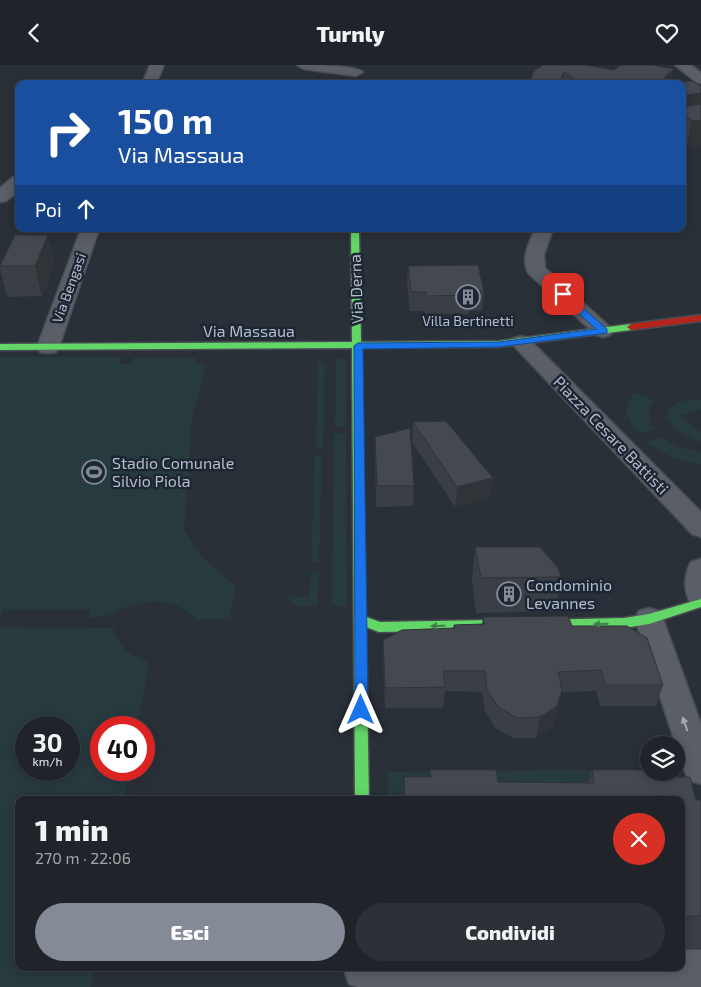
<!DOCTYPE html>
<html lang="it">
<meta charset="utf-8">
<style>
body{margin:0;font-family:"Exo 2",sans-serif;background:#2d3036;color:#f1f3f6;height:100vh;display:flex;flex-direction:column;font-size:19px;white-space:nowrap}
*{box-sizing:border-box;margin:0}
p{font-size:16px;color:#a2a4a8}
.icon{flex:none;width:28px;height:28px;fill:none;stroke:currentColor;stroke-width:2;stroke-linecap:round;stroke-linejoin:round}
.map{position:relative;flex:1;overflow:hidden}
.drawer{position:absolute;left:15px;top:731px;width:670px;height:175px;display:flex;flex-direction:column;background:#20242a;border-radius:10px;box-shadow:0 2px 12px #0003,0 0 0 1px #3d4147}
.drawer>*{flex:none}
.top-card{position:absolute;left:15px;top:15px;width:671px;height:152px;border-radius:10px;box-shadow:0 2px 12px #0003,0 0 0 1px #3d4147;background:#1a4fa0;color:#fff;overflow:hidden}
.buttons{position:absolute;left:640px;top:671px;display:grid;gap:10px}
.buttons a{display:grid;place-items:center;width:45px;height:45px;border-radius:50%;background:#20242a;box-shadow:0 2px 12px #0003,0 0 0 1px #3d4147;font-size:25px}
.speed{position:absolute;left:15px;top:651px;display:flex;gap:10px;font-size:25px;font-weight:700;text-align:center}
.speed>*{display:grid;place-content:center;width:65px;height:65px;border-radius:50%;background:#20242a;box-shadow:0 2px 12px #0003,0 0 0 1px #3d4147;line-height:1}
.speed small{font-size:12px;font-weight:400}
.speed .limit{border:8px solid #d22;background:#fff;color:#111}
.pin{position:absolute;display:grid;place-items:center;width:42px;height:42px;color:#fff;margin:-21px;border-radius:10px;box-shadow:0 2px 8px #0006}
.me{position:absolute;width:55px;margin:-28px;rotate:0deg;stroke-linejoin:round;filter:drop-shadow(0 0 4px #0008)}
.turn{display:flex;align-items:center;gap:18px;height:105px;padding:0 20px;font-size:22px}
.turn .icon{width:65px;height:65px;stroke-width:2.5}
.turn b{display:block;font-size:35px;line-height:42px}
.then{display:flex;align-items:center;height:48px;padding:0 20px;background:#0003;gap:10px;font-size:19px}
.round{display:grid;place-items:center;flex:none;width:52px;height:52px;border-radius:26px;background:#2d3036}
.summary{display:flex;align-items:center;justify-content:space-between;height:85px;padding:0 20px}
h1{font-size:30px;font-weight:800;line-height:38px}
.cta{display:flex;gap:10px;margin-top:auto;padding:10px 20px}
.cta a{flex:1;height:58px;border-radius:30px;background:#848b96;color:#fff;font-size:20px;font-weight:800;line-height:58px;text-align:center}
.cta a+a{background:#2d3036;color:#f1f3f6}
header{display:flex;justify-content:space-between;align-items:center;height:65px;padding:0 20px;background:#20242a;font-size:22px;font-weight:800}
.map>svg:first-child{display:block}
.green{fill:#273a3e;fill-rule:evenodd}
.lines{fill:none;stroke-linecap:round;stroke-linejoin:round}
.street-casing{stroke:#484c53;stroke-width:3}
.fast-casing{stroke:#484c53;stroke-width:3}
.jam-casing{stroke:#484c53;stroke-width:3}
.street{fill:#5a5e66;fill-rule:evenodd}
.fast{fill:#63d668;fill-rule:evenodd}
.jam{fill:#b3261e;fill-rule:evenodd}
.wall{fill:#3a3f45}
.shaded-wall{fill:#303338}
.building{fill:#444950;stroke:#303338}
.oneway{fill:#407e4e}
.oneway2{fill:#a2a9b5}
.route{fill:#1a73e8;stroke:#114b97}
.labels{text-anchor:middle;stroke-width:5;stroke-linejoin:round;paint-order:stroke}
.far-street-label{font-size:14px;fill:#b4bcc9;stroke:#1d2633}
.far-poi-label{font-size:14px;fill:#b4bcc9;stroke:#1d2633}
.street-label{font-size:16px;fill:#b4bcc9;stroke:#1d2633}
.poi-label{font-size:16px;fill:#b4bcc9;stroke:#1d2633;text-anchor:start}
</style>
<header><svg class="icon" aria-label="back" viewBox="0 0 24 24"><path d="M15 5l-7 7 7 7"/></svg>Turnly<svg class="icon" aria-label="heart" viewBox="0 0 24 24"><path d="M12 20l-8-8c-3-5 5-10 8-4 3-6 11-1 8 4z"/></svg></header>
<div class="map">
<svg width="701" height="922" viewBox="0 0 701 922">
<rect width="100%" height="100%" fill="#2a3038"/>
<!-- green -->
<g class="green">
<path d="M0,292H121L119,299H131L133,293H197L196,299H207L192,351L184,464L198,488L236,522L230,554H196C178,535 151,533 126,542C119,544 112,550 104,551C99,552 93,552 88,552L90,544L4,545L0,555Z"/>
<polygon points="318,294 325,299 323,384 316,385"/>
<polygon points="336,294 346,294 346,362 335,362"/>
<path d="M635,328L654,335C646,345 648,354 655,364L640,369C627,356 621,343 635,328Z"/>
<path d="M694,334L701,335V344L680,350L699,367L701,366V377L677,366L667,353C669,338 681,336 694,334Z"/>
<polygon points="334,368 346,368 347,541 332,541"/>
<polygon points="661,372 679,382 701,388 701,400 673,393 644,377"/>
<polygon points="315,391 322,391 319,497 311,498"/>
<polygon points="319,506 317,541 300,541 292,538 289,532 309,532 311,507"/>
<path d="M0,562L113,563C121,585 128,588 149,598L137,662H101V705H129L124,735H19V902L95,903L91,922H0ZM26,662H69V705H26Z"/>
<polygon points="649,705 649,708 676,708 676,705 696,768 681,735 388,735 387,707"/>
</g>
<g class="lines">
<!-- street casing -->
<g class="street-casing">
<g id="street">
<polygon points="150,0 164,0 156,19 142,19"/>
<path d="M297,0C312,0 354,0 363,7L356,11L304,4Z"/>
<polygon points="675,0 691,0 701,8 701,18 696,17"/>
<polygon points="19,111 19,125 6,136 0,137 0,123 13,112"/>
<polygon points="81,164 99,164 59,282 56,287 48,288 40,287 37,282"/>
<path d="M535,164H553L544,189L545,203L610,262L613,266L610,270L603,272L596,270L529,209C520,195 529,178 535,164Z"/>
<polygon points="521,271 528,273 701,447 701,472 692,469 514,281 510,277 514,273"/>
<path d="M701,494V542L691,539C683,526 684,510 691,497Z"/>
<polygon points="649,543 659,546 663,554 701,659 701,719 689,715 684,705 635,554 639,546"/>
<polygon points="681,885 701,885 701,922 358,922 349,919 344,905 345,902 681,902"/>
</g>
</g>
<!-- fast casing -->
<g class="fast-casing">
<g id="fast">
<polygon points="351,164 359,164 361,277 499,276 631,259 635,262 631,265 499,282 361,283 366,552 380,557 491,555 495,557 497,560 495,563 491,565 379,567 366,562 369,735 355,735 352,283 0,285 0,279 352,277"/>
<polygon points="701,534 701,542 649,559 624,563 534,565 530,563 528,560 530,557 534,555 624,553 649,549"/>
</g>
</g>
<!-- jam casing -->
<g class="jam-casing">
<polygon id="jam" points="701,250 701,256 631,265 627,262 631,259"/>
</g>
<!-- street -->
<use href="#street" class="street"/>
<!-- fast -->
<use href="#fast" class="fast"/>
<!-- jam -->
<use href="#jam" class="jam"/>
</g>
<!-- wall -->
<g class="wall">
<polygon points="543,0 585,0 614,5 621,0 652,0 674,4 671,18 692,16 701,21 701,81 686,83 682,80 682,19 528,19 534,6"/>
<polygon points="48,170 54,200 42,231 7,232 0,204 0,200"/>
<polygon points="408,201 484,227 482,245 469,246 469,249 425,249 425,246 410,246 407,219"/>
<polygon points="413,357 490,433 455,442 412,377"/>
<polygon points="375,372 414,421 413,441 376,442 375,392"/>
<polygon points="475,482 561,512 555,546 476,548 472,516"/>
<polygon points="483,552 572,561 663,620 656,641 600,641 596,626 561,627 553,662 536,673 513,673 495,663 485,646 482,627 445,626 443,643 385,643 383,595 383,575 453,563 454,560 482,559"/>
<polygon points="430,705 498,717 588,718 592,705 665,712 696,735 701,735 701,883 681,883 681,735 403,735 404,712 430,712"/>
</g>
<!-- shaded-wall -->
<g class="shaded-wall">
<polygon points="674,4 671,19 657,19"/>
<polygon points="564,7 563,19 559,19"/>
<polygon points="701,28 701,54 682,49 686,30"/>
<polygon points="701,55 701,81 686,83 692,56"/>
<polygon points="48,170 54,200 42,231 35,201"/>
<polygon points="493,413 490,433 455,442 457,422"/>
<polygon points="562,625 553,662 536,673 540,652"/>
</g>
<!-- building -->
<g class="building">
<polygon points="543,0 585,0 614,5 621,0 652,0 674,4 657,19 581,19 564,7 559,19 528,19 534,6"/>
<polygon points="692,16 701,21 701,28 686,30 686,41 701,39 701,55 692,56 682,49 682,19 669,19"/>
<polygon points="15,170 48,170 35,201 0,201"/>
<polygon points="478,200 484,227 470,227 471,230 426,231 426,227 411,227 408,201"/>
<polygon points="446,356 493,413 457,422 413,357"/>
<polygon points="410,363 414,421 377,421 375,372"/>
<polygon points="475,482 540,482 558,503 561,512 481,513"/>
<polygon points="568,551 572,561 627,561 647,573 663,620 605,620 601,605 558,607 562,625 557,641 540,652 517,653 498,642 487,625 485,606 443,606 445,622 385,623 383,575 402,565 455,563 454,560 484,559 483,552"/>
<polygon points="430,705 496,705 498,717 594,718 592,705 649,705 649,708 664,708 665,712 690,712 696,735 701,735 701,851 681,851 681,735 405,735 404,712 431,712"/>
</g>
<!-- one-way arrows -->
<defs><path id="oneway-solid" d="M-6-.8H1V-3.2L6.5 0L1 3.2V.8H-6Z" transform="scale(1.25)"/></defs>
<g class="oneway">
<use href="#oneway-solid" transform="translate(601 559) rotate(179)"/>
<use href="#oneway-solid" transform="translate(438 561) rotate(179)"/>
</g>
<use class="oneway2" href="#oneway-solid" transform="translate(685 659) rotate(-109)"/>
<!-- route -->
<polygon class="route" points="563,226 607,264 607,268 499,282 363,284 368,645 366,649 361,650 357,649 355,645 354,281 358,278 499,277 596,264 560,231 560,227"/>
<!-- icons -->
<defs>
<g id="building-ring" transform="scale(1.25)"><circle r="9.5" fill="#1d2633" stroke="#848b96" stroke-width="1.5"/><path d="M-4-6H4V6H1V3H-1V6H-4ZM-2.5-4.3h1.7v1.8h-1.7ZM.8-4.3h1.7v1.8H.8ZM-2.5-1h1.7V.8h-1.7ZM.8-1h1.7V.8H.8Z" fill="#848b96"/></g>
<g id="stadium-ring" transform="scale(1.25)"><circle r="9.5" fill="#1d2633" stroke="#848b96" stroke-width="1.5"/><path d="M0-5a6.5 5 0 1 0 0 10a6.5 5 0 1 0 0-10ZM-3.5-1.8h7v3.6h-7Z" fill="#848b96"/></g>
</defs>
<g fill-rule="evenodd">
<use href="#building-ring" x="468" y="232"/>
<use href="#stadium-ring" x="94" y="407"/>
<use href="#building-ring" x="509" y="529"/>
</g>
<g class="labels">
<!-- far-street labels -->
<g class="far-street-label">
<text transform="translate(69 223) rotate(-70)" y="5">Via Bengasi</text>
</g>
<!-- far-poi labels -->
<g class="far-poi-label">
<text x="468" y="261">Villa Bertinetti</text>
</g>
<!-- street labels -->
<g class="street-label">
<text transform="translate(356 224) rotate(-92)" y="6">Via Derna</text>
<text x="249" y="272">Via Massaua</text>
<text transform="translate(611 370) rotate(46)" y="6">Piazza Cesare Battisti</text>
</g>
<!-- poi labels -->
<g class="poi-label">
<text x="112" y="404">Stadio Comunale<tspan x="112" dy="18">Silvio Piola</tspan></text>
<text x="526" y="526">Condominio<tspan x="526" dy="18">Levannes</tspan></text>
</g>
</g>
</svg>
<div class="buttons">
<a><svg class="icon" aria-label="layers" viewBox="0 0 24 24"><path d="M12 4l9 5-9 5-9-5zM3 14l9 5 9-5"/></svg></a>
</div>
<div class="speed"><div>30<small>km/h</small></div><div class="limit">40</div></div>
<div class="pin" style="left:563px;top:229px;background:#d93025"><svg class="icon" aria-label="arrive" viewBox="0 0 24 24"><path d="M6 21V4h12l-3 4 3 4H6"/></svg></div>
<svg class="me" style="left:361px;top:645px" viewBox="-20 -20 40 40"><path d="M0-17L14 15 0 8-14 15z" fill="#1a73e8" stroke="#fff" stroke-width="4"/></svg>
<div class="top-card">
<div class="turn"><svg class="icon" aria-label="right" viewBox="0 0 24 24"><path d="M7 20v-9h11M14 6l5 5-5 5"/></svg><div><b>150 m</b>Via Massaua</div></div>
<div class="then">Poi<svg class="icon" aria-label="ahead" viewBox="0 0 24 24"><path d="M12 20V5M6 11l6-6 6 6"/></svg></div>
</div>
<section class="drawer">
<div class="summary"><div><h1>1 min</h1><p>270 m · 22:06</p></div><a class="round" style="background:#d93025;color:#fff"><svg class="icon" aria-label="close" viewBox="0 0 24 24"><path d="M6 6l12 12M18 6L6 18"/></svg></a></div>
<div class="cta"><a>Esci</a><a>Condividi</a></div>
</section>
</div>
